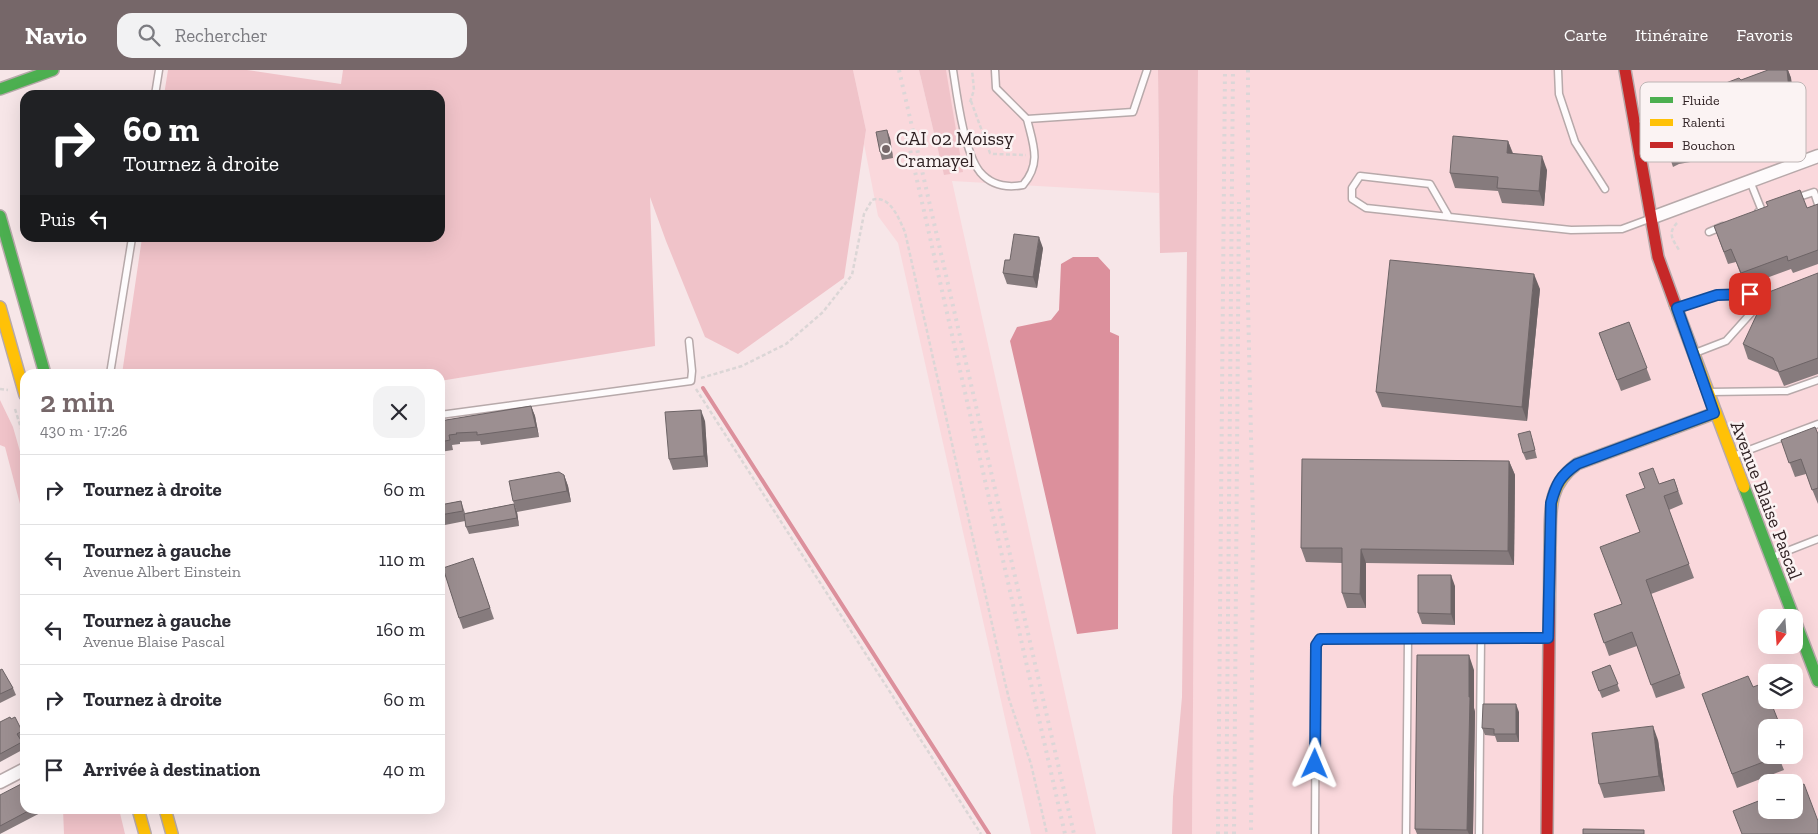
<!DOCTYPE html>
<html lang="fr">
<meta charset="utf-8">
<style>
body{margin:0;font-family:"Zilla Slab",serif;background:#f2f2f3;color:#2b2b33;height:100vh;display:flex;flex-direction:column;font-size:19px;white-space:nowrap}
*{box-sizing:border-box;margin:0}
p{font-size:16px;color:#7c7c81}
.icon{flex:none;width:28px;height:28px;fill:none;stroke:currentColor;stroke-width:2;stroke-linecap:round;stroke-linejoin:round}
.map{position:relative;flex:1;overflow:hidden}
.side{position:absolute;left:20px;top:299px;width:425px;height:445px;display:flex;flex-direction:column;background:#fff;border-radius:15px;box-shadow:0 5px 20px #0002}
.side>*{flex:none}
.hud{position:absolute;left:20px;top:20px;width:425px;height:152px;border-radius:15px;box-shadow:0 5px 20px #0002;background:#202124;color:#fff;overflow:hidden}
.needle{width:32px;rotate:197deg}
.fabs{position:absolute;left:1758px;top:539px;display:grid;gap:10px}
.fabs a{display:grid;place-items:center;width:45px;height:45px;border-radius:10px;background:#fff;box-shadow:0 5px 20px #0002;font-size:25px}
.pin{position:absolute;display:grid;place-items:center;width:42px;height:42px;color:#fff;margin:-21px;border-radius:10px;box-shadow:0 2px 8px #0006}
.me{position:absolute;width:55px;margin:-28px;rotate:1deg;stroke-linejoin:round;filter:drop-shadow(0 0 4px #0008)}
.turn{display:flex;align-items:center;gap:18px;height:105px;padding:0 20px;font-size:22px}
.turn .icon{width:65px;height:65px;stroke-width:2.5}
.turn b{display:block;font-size:35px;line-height:42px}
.then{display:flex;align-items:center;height:48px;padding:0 20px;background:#0003;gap:10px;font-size:19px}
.round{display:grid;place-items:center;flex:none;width:52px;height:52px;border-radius:15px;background:#f2f2f3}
.head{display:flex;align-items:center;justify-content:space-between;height:85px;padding:0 20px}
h1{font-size:30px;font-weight:600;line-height:38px;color:#766769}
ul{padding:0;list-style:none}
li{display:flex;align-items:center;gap:15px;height:70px;padding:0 20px;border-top:1px solid #e1e1e2}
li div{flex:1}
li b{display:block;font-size:19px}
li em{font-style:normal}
header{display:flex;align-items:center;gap:30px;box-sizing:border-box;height:70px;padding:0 25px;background:#766769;color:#fff}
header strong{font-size:24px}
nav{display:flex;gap:28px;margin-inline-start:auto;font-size:18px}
.search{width:350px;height:45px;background:#f2f2f3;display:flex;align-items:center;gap:12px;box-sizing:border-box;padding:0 18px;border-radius:15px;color:#7c7c81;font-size:19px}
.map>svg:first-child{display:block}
.built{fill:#fad8dc;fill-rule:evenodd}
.green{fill:#f0c3c9}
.water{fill:#dc909c}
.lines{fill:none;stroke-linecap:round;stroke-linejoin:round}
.stream{stroke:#dc909c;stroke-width:4}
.lane-casing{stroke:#b7a9aa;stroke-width:9}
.street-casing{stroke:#b7a9aa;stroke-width:15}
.fast-casing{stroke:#b7a9aa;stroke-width:14}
.slow-casing{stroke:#b7a9aa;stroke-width:14}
.jam-casing{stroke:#b7a9aa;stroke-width:14}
.path{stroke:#dbd6d6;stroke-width:2.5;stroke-dasharray:4 2.5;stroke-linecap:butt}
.lane{stroke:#fefbfc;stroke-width:6}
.street{stroke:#fefbfc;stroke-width:12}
.fast{stroke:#4caf50;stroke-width:11}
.slow{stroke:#ffc107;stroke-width:11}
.jam{stroke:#c62828;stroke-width:11}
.rail{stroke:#dcd6d7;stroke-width:4;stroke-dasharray:2.5 5;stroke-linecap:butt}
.wall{fill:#867b7d}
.shaded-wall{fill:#6d6466}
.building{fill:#9c8f91;stroke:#6d6466}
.route-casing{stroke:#114b97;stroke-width:12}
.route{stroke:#1a73e8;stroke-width:9}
.poi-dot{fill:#766769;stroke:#fbf3f3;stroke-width:2}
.labels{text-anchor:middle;stroke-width:5;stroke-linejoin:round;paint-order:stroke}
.poi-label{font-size:19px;fill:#312325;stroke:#fbf3f3;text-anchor:start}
.street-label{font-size:19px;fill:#312325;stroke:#fbf3f3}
.key{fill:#fbf3f3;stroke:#beb5b5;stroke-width:1}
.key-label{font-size:14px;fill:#312325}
</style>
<header>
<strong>Navio</strong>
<div class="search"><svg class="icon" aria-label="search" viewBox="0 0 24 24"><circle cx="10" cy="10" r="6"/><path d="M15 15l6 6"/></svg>Rechercher</div>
<nav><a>Carte</a><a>Itinéraire</a><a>Favoris</a></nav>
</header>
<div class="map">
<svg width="1818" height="764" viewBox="0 0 1818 764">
<rect width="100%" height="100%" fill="#f7e6e8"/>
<!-- built -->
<g class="built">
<polygon points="853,0 919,0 944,105 927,0 1158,0 1159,123 952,111 1096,764 1031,764 898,173 878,146 864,74 866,60"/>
<path d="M1198,0H1818V764H1192ZM1766,548H1794V575H1766ZM1766,602H1794V630H1766ZM1766,658H1794V685H1766ZM1766,712H1794V740H1766Z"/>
</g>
<!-- green -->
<g class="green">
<polygon points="168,0 247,0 341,14 343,0 853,0 866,60 844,208 738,284 705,267 666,171 650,127 655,276 440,311 440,304 122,304 142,168 440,168 440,25 164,25"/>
<polygon points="919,0 946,0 963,102 944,105"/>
<polygon points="1158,0 1198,0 1192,764 1172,764 1173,727 1182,627 1187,182 1160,183"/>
<polygon points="0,330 13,357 25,399 25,466 20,434 5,377 0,375"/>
<polygon points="63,739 119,739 125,764 64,764"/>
</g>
<!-- water -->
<polygon class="water" points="1073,187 1098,187 1110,200 1110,262 1119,266 1118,559 1077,564 1010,271 1017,257 1051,250 1059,240 1061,194"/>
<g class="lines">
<!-- stream -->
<polyline class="stream" points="703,318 989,764"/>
<!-- lane casing -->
<g class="lane-casing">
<g id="lane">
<path d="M953,0C957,26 964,82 980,102C991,115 1007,118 1023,115C1042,93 1033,74 1027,49"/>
<polyline points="995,0 996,18 1027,49 1133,42 1147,0"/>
<polyline points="1558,0 1559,24 1575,72 1605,119"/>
<polyline points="155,25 159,0"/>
<polyline points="1637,55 1667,44"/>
<polyline points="1750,111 1762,141 1758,142"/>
<polyline points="1796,128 1814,122 1818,134"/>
<polyline points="1449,147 1430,114 1360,106 1352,118 1352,129 1366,138 1571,160 1622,159 1649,149"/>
<polyline points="1709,162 1723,156"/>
<polyline points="1678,238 1717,225 1750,224"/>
<polyline points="1695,283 1726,271 1760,233"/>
<polyline points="110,304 132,168"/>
<polyline points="1709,322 1787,321 1818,310"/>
<polyline points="440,345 691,311 692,301 689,271"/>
<polyline points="1733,386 1818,354"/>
<polyline points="1772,487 1818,469"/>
<polyline points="1315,764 1316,575 1320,569 1547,569"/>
<polyline points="1406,764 1408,569"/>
<polyline points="1479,764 1481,568"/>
</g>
</g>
<!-- street casing -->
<g class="street-casing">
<g id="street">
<polyline points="1651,148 1818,86"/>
<polyline points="0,712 25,699"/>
</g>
</g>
<!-- fast casing -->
<g class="fast-casing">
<g id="fast">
<polyline points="0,19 53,0"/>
<polyline points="0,146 45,304"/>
<polyline points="1744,417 1818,611"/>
</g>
</g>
<!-- slow casing -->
<g class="slow-casing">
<g id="slow">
<polyline points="1675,234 1744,417"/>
<polyline points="0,237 25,325"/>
<path d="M1550,477C1551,443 1546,417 1577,394L1715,343"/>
<polyline points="138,739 145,764"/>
<polyline points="165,739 172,764"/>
</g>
</g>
<!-- jam casing -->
<g class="jam-casing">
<g id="jam">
<polyline points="1625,0 1658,187 1675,234"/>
<polyline points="1547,764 1550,477"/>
</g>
</g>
<!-- path -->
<g class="path">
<polyline points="971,31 990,83 993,84 1026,85"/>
<polyline points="970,32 974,20 972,0"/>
<path d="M1677,153C1667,163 1673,170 1679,180"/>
<path d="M701,308L742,296L786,274L823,242L852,205L864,144L872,130C890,124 899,149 905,162L1004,608L1009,629L1031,694L1047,764"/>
<polyline points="0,319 8,320"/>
<polyline points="696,319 981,764"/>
<polyline points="15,339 25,371"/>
</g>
<!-- lane -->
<use href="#lane" class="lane"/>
<!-- street -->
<use href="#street" class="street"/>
<!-- fast -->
<use href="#fast" class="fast"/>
<!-- slow -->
<use href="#slow" class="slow"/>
<!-- jam -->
<use href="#jam" class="jam"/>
<!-- rail -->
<g class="rail">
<polyline points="899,0 1074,764"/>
<polyline points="1248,0 1248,235 1253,452 1251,764"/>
<polyline points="907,66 1065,764"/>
<polyline points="1218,764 1225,0"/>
<polyline points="1226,764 1233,0"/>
<polyline points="1234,764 1239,132"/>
</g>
</g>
<!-- wall -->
<g class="wall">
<polygon points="1768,0 1788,0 1791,8 1796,54 1760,70 1760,68 1718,85 1719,87 1679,94 1673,97 1668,82 1741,10"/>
<polygon points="890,68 893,88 882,90 880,82"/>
<polygon points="1508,71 1513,83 1547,100 1544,136 1502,133 1498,121 1455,118 1450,103"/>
<polygon points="1818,134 1818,194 1793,203 1791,199 1745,216 1736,192 1728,194 1714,156 1807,138"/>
<polygon points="1043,178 1037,218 1007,214 1003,203"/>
<polygon points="1818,203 1818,304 1784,316 1778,302 1748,289 1743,274"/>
<polygon points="1540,219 1527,351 1382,337 1376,322"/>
<polygon points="1629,252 1651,310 1621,321 1599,263"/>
<polygon points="531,336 535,346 539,367 481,375 480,371 460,372 460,374 452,375 453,380 440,382 440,351"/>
<polygon points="705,351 708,397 673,400 669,389"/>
<polygon points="1818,364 1818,434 1806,404 1795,407 1781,370"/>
<polygon points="1532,368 1537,388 1526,390 1523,383"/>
<polygon points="1509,391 1515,405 1514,495 1366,493 1366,538 1347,538 1342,523 1342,493 1306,492 1301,478"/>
<polygon points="564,405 568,416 571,432 517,442 513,431"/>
<polygon points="1674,409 1683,434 1669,440 1694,508 1651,524 1685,618 1656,628 1637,576 1609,586 1594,544 1622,534 1640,462 1659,414"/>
<polygon points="461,431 465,443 514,434 517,442 519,456 469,464 466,457 465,451 440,456 440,435"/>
<polygon points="473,488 494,549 463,559 459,548"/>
<polygon points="1455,516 1455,555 1422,554 1418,543"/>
<polygon points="1610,595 1620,621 1602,628 1592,602"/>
<polygon points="0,600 13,618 16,625 0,633"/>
<polygon points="1474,600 1474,638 1475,642 1473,764 1417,764 1415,759"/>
<polygon points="1702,624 1766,658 1778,685 1784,700 1737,718"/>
<polygon points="1519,642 1519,672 1497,672 1495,666 1485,665 1482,658"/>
<polygon points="11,649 22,661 25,668 21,670 24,679 0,692 0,652"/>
<polygon points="1658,670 1665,721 1604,728 1599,714"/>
<polygon points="0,725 25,739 45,739 46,740 0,764"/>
</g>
<!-- shaded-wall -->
<g class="shaded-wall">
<polygon points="1787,0 1788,0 1791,8 1796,54 1791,39"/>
<polygon points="887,60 890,68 893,88 891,80"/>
<polygon points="1508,71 1513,85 1507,83"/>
<polygon points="1542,86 1547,100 1544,136 1539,121"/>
<polygon points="1039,167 1043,178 1037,218 1033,207"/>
<polygon points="1534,204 1540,219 1527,351 1522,337"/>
<polygon points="531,336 535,346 539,367 536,357"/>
<polygon points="701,340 705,351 708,397 704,386"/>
<polygon points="1509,391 1515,405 1514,495 1508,481"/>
<polygon points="564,405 568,416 571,432 567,421"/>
<polygon points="514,434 517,442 519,456 517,448"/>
<polygon points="1361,479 1366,493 1366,538 1360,524"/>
<polygon points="1451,505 1455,516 1455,555 1451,544"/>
<polygon points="1469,585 1474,600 1474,638 1475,642 1473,764 1469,764 1467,760"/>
<polygon points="1516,634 1519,642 1519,672 1516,664"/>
<polygon points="1653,656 1658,670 1665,721 1659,706"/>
</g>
<!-- building -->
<g class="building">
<polygon points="1768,0 1787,0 1791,39 1755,56 1754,54 1713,71 1714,73 1674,80 1668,82 1660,41 1698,26 1697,24 1739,8 1741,10"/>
<polygon points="887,60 891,80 880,82 876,62"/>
<polygon points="1453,66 1508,71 1507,83 1542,86 1539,121 1497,118 1498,107 1450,103"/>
<polygon points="1800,120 1807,138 1818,134 1818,180 1788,191 1787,186 1741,203 1731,179 1724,182 1714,156 1768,136 1766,132"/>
<polygon points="1014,164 1039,167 1033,207 1003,203 1005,190 1010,190"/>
<polygon points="1390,190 1534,204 1522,337 1376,322"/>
<polygon points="1818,203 1818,288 1779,302 1773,288 1743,274 1757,244 1751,229"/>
<polygon points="1629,252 1647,298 1617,310 1599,263"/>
<polygon points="531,336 536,357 477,365 477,362 456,363 457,364 449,365 450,370 440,372 440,351"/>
<polygon points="701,340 704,386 669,389 665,342"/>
<polygon points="1815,357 1818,364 1818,418 1812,420 1801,389 1789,393 1781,370"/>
<polygon points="1530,361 1535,380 1523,383 1518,364"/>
<polygon points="1302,389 1509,391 1508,481 1361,479 1360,524 1342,523 1342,478 1301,478"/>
<polygon points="1653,398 1659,414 1674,409 1678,421 1664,426 1689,494 1646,510 1680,604 1651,615 1632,562 1604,573 1594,544 1622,534 1600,477 1640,462 1626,425 1645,418 1639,403"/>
<polygon points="559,402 564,405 567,421 513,431 509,411"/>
<polygon points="461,431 463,441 440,445 440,435"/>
<polygon points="514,434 517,448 466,457 464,444"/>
<polygon points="473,488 490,538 459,548 443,498"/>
<polygon points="1418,505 1451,505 1451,544 1418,543"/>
<polygon points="1417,585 1469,585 1469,627 1470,627 1467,760 1415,759"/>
<polygon points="1610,595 1618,614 1599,621 1592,602"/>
<polygon points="2,599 13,618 0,624 0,600"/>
<polygon points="1748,606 1753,617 1764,613 1766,619 1766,630 1770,630 1781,658 1766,658 1766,685 1778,685 1779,686 1732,704 1702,624"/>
<polygon points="1483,634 1516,634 1516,664 1494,664 1494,659 1482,658"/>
<polygon points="10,647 11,649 15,647 22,661 17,664 22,672 0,684 0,652"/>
<polygon points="1653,656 1659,706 1599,714 1592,663"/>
<polygon points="25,712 25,739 32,739 0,756 0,725"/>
<polygon points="1804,714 1818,751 1818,764 1742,764 1733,741 1766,728 1766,740 1794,740 1794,718"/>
<polygon points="1583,759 1644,760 1644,764 1583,764"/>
</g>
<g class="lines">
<!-- route casing -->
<g class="route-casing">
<path id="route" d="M1315,694L1316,575L1320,569L1548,568L1551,433C1556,414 1560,406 1577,394L1714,343L1677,238L1717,225L1750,224"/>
</g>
<!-- route -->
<use href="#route" class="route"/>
</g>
<!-- markers -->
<circle class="poi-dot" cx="886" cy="79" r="5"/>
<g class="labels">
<!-- poi labels -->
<g class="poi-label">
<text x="896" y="75">CAI 02 Moissy<tspan x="896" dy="22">Cramayel</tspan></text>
</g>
<!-- street labels -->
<g class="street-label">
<text transform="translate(1767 430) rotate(69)" y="7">Avenue Blaise Pascal</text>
</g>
</g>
<!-- legend -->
<rect x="1640" y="12" width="166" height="80" rx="8" class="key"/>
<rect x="1650" y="27" width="23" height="6" fill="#4caf50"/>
<rect x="1650" y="49" width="23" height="7" fill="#ffc107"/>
<rect x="1650" y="72" width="23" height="6" fill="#c62828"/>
<g class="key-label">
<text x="1682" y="35">Fluide</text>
<text x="1682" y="57">Ralenti</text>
<text x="1682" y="80">Bouchon</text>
</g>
</svg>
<div class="fabs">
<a><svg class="needle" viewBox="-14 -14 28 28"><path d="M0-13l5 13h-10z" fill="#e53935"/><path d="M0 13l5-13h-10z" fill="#7c7c81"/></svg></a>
<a><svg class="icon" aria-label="layers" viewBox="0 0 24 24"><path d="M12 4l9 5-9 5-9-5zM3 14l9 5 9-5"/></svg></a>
<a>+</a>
<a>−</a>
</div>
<div class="pin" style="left:1750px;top:224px;background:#d93025"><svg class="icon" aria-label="arrive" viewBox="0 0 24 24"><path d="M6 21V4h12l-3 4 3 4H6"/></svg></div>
<svg class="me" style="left:1315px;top:694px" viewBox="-20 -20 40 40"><path d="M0-17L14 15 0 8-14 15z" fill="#1a73e8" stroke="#fff" stroke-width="4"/></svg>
<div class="hud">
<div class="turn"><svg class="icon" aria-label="right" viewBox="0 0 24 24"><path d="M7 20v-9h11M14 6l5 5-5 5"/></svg><div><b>60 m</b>Tournez à droite</div></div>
<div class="then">Puis<svg class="icon" aria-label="left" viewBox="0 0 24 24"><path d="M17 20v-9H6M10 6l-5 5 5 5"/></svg></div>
</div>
<section class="side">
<div class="head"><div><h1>2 min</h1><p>430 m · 17:26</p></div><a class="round"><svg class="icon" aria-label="close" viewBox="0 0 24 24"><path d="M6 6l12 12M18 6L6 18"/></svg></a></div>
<ul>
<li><svg class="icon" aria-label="right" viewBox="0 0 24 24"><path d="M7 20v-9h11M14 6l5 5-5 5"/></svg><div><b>Tournez à droite</b></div><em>60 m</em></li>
<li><svg class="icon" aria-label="left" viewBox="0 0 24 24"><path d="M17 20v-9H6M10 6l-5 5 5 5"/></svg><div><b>Tournez à gauche</b><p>Avenue Albert Einstein</p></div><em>110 m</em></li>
<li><svg class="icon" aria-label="left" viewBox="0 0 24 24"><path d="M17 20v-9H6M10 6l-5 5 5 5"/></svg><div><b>Tournez à gauche</b><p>Avenue Blaise Pascal</p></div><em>160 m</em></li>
<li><svg class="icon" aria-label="right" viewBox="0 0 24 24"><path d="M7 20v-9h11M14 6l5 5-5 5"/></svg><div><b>Tournez à droite</b></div><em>60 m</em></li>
<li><svg class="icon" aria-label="arrive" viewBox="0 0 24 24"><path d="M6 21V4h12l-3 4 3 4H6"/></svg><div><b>Arrivée à destination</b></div><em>40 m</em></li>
</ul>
</section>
</div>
